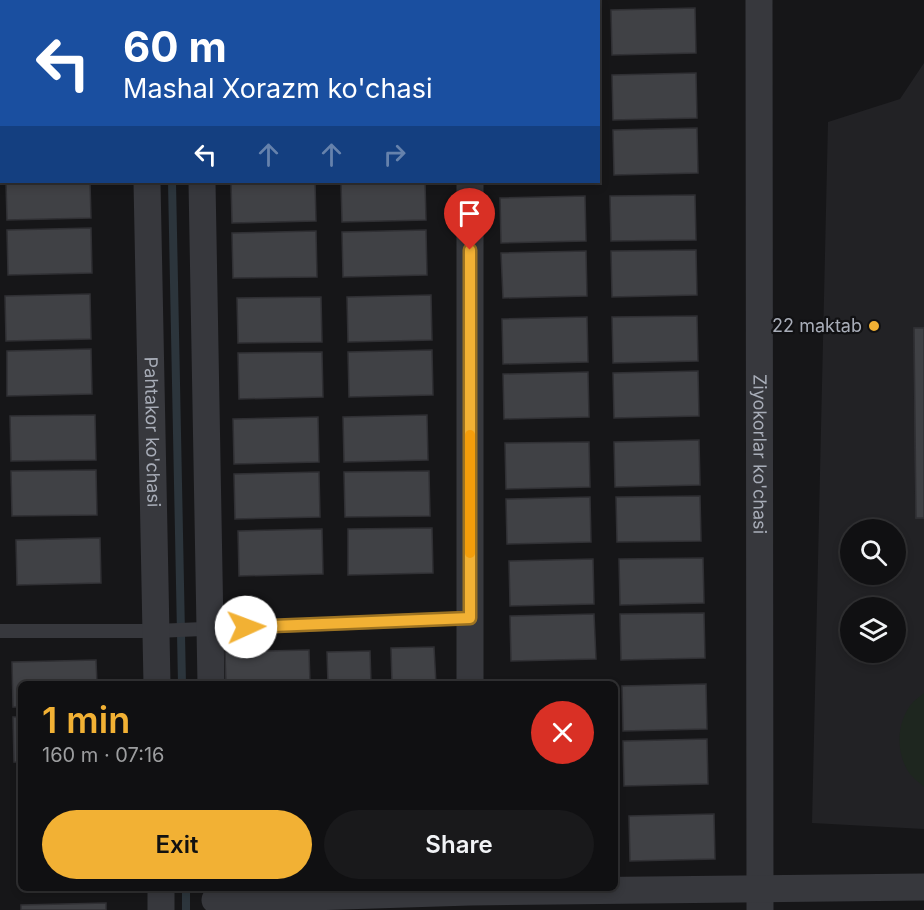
<!DOCTYPE html>
<meta charset="utf-8">
<style>
body{margin:0;font-family:Inter,sans-serif;background:#19191b;color:#f1f3f6;height:100vh;display:flex;flex-direction:column;font-size:22px;white-space:nowrap}
*{box-sizing:border-box;margin:0}
p{font-size:20px;color:#9c9d9f}
.icon{flex:none;width:33px;height:33px;fill:none;stroke:currentColor;stroke-width:2;stroke-linecap:round;stroke-linejoin:round}
.map{position:relative;flex:1;overflow:hidden}
.sheet{position:absolute;left:18px;top:681px;width:600px;height:210px;display:flex;flex-direction:column;background:#101012;border-radius:9px;box-shadow:0 3px 9px #0003,0 0 0 2px #303032}
.sheet>*{flex:none}
.hud{position:absolute;left:0px;top:0px;width:600px;height:183px;box-shadow:0 3px 9px #0003,0 0 0 2px #303032;background:#1a4fa0;color:#fff;overflow:hidden}
.buttons{position:absolute;left:840px;top:519px;display:grid;gap:12px}
.buttons a{display:grid;place-items:center;width:66px;height:66px;border-radius:50%;background:#101012;box-shadow:0 3px 9px #0003,0 0 0 2px #303032;font-size:30px}
.pin{position:absolute;display:grid;place-items:center;width:51px;height:51px;color:#fff;margin:-62px -26px;border-radius:50% 50% 50% 0;rotate:-45deg;box-shadow:0 0 6px #0007}
.pin .icon{rotate:45deg}
.me{position:absolute;width:66px;margin:-33px;rotate:88deg;stroke-linejoin:round;filter:drop-shadow(0 0 4px #0008)}
.turn{display:flex;align-items:center;gap:21px;height:126px;padding:0 24px;font-size:27px}
.turn .icon{width:78px;height:78px;stroke-width:2.5}
.turn b{display:block;font-size:42px;line-height:51px}
.lanes{display:flex;align-items:center;height:57px;padding:0 24px;background:#0003;justify-content:center;gap:30px;direction:ltr}
.lanes .off{opacity:.35}
.round{display:grid;place-items:center;flex:none;width:63px;height:63px;border-radius:32px;background:#19191b}
.headline{display:flex;align-items:center;justify-content:space-between;height:102px;padding:0 24px}
h1{font-size:36px;font-weight:600;line-height:45px;color:#f2b134}
.primary-button{display:flex;gap:12px;margin-top:auto;padding:12px 24px}
.primary-button a{flex:1;height:69px;border-radius:36px;background:#f2b134;color:#111;font-size:24px;font-weight:600;line-height:69px;text-align:center}
.primary-button a+a{background:#19191b;color:#f1f3f6}
.map>svg:first-child{display:block}
.built{fill:#222225;fill-rule:evenodd}
.green{fill:#1e261f}
.lines{fill:none;stroke-linecap:round;stroke-linejoin:round}
.stream{stroke:#2c353c;stroke-width:8}
.building{fill:#404145;stroke:#303034;stroke-width:1.5}
.lane{stroke:#37383d;stroke-width:14}
.street{stroke:#37383d;stroke-width:27}
.route-casing{stroke:#9d7322;stroke-width:15}
.route{stroke:#f2b134;stroke-width:10}
.slow{stroke:#f59e0b;stroke-width:10}
.poi-dot{fill:#f2b134;stroke:#111113;stroke-width:2}
.labels{text-anchor:middle;stroke-width:4.5;stroke-linejoin:round;paint-order:stroke}
.poi-label{font-size:18px;fill:#a8adb8;stroke:#111113;text-anchor:end}
.street-label{font-size:18px;fill:#a8adb8;stroke:#111113}
</style>
<div class="map">
<svg width="924" height="910" viewBox="0 0 924 910">
<rect width="100%" height="100%" fill="#161618"/>
<!-- built -->
<path class="built" d="M924,63V829L812,823L828,122L900,99ZM850,530H896V574H850ZM850,608H896V652H850Z"/>
<!-- green -->
<path class="green" d="M924,693V787C920,783 914,779 910,774C895,753 896,722 913,702C916,699 921,696 924,693Z"/>
<g class="lines">
<!-- stream -->
<g class="stream">
<polyline points="169,0 169,2"/>
<polyline points="172,182 182,684"/>
<polyline points="186,888 186,910"/>
</g>
</g>
<!-- building -->
<g class="building">
<rect x="9" y="0" width="84" height="2"/>
<rect x="223" y="0" width="84" height="2"/>
<rect x="332" y="0" width="85" height="2"/>
<polygon points="695,8 696,53 612,55 611,10"/>
<polygon points="696,73 697,118 613,120 612,75"/>
<polygon points="697,128 698,173 614,175 613,130"/>
<polygon points="6,182 90,182 91,218 7,220"/>
<polygon points="231,182 315,182 316,221 232,223"/>
<polygon points="341,182 425,182 426,220 342,222"/>
<polygon points="695,195 696,240 611,241 610,196"/>
<polygon points="585,196 586,241 501,243 500,198"/>
<polygon points="91,228 92,273 8,275 7,230"/>
<polygon points="426,230 427,275 343,277 342,232"/>
<polygon points="316,231 317,277 233,278 232,233"/>
<polygon points="696,250 697,295 612,297 611,251"/>
<polygon points="586,251 587,296 503,298 501,253"/>
<polygon points="90,294 91,339 6,341 5,296"/>
<polygon points="431,295 432,340 348,342 347,297"/>
<polygon points="321,297 322,342 238,343 237,298"/>
<polygon points="697,316 698,361 613,363 612,317"/>
<polygon points="587,317 588,362 503,364 502,319"/>
<polygon points="914,328 924,328 924,518 916,518"/>
<polygon points="914,328 924,328 924,518 916,518"/>
<polygon points="91,349 92,394 7,396 7,351"/>
<polygon points="432,350 433,395 349,397 348,352"/>
<polygon points="322,352 323,397 239,399 238,353"/>
<polygon points="698,371 699,416 614,418 613,373"/>
<polygon points="588,372 589,417 504,419 503,374"/>
<polygon points="95,415 96,460 11,461 10,416"/>
<polygon points="427,415 428,460 344,462 343,417"/>
<polygon points="318,417 319,462 234,464 233,419"/>
<polygon points="699,440 700,485 615,487 614,442"/>
<polygon points="589,442 590,487 506,489 505,443"/>
<polygon points="96,470 97,515 12,516 11,471"/>
<polygon points="429,471 430,516 345,517 344,472"/>
<polygon points="319,472 320,517 235,519 234,474"/>
<polygon points="700,496 701,541 617,542 616,497"/>
<polygon points="590,497 591,542 507,544 506,499"/>
<polygon points="432,528 433,573 348,575 348,529"/>
<polygon points="322,529 323,574 239,576 238,531"/>
<polygon points="100,538 101,583 17,585 16,540"/>
<polygon points="703,558 704,603 620,605 619,559"/>
<polygon points="593,559 594,604 510,606 509,561"/>
<polygon points="704,613 705,658 621,660 620,614"/>
<polygon points="594,614 596,659 511,661 510,616"/>
<polygon points="434,647 436,684 392,684 391,648"/>
<polygon points="309,650 310,684 226,684 225,652"/>
<polygon points="370,651 371,684 328,684 327,652"/>
<polygon points="96,660 97,684 21,684 21,707 13,707 12,662"/>
<polygon points="706,684 707,729 623,731 622,686"/>
<polygon points="13,717 21,717 21,762 14,762"/>
<polygon points="707,739 708,784 624,786 623,741"/>
<polygon points="19,784 21,784 21,829 20,829"/>
<polygon points="714,814 715,859 630,861 629,816"/>
<polygon points="106,903 106,910 21,910 21,905"/>
</g>
<g class="lines">
<!-- lane -->
<polyline class="lane" points="0,631 156,631 470,618"/>
<!-- street -->
<g class="street">
<polyline points="143,0 143,2"/>
<polyline points="198,0 198,2"/>
<path id="s1" d="M759,0L760,910"/>
<polyline points="470,2 470,0"/>
<path id="s2" d="M147,182L157,684"/>
<polyline points="202,182 211,684"/>
<polyline points="470,684 470,182"/>
<polyline points="161,888 161,910"/>
<polyline points="215,900 470,892 924,887"/>
</g>
</g>
<g class="lines">
<!-- route casing -->
<g class="route-casing">
<polyline id="route" points="246,627 470,618 470,250"/>
</g>
<!-- route -->
<use href="#route" class="route"/>
<!-- slow -->
<polyline class="slow" points="470,435 470,553"/>
</g>
<!-- markers -->
<circle class="poi-dot" cx="874" cy="326" r="6"/>
<g class="labels">
<!-- poi labels -->
<g class="poi-label">
<text x="862" y="332">22 maktab</text>
</g>
<!-- street labels -->
<g class="street-label">
<text dy="6" stroke="none"><textPath href="#s2" startOffset="250">Pahtakor ko'chasi</textPath></text>
<text dy="6" stroke="none"><textPath href="#s1" startOffset="454">Ziyokorlar ko'chasi</textPath></text>
</g>
</g>
</svg>
<div class="buttons">
<a><svg class="icon" aria-label="search" viewBox="0 0 24 24"><circle cx="10" cy="10" r="6"/><path d="M15 15l6 6"/></svg></a>
<a><svg class="icon" aria-label="layers" viewBox="0 0 24 24"><path d="M12 4l9 5-9 5-9-5zM3 14l9 5 9-5"/></svg></a>
</div>
<div class="pin" style="left:470px;top:250px;background:#d93025"><svg class="icon" aria-label="arrive" viewBox="0 0 24 24"><path d="M6 21V4h12l-3 4 3 4H6"/></svg></div>
<svg class="me" style="left:246px;top:627px" viewBox="-20 -20 40 40"><circle r="19" fill="#fff"/><path d="M0-13L10 11 0 6-10 11z" fill="#f2b134"/></svg>
<div class="hud">
<div class="turn"><svg class="icon" aria-label="left" viewBox="0 0 24 24"><path d="M17 20v-9H6M10 6l-5 5 5 5"/></svg><div><b>60 m</b>Mashal Xorazm ko'chasi</div></div>
<div class="lanes"><svg class="icon" aria-label="left" viewBox="0 0 24 24"><path d="M17 20v-9H6M10 6l-5 5 5 5"/></svg><svg class="icon off" aria-label="ahead" viewBox="0 0 24 24"><path d="M12 20V5M6 11l6-6 6 6"/></svg><svg class="icon off" aria-label="ahead" viewBox="0 0 24 24"><path d="M12 20V5M6 11l6-6 6 6"/></svg><svg class="icon off" aria-label="right" viewBox="0 0 24 24"><path d="M7 20v-9h11M14 6l5 5-5 5"/></svg></div>
</div>
<section class="sheet">
<div class="headline"><div><h1>1 min</h1><p>160 m · 07:16</p></div><a class="round" style="background:#d93025;color:#fff"><svg class="icon" aria-label="close" viewBox="0 0 24 24"><path d="M6 6l12 12M18 6L6 18"/></svg></a></div>
<div class="primary-button"><a>Exit</a><a>Share</a></div>
</section>
</div>
